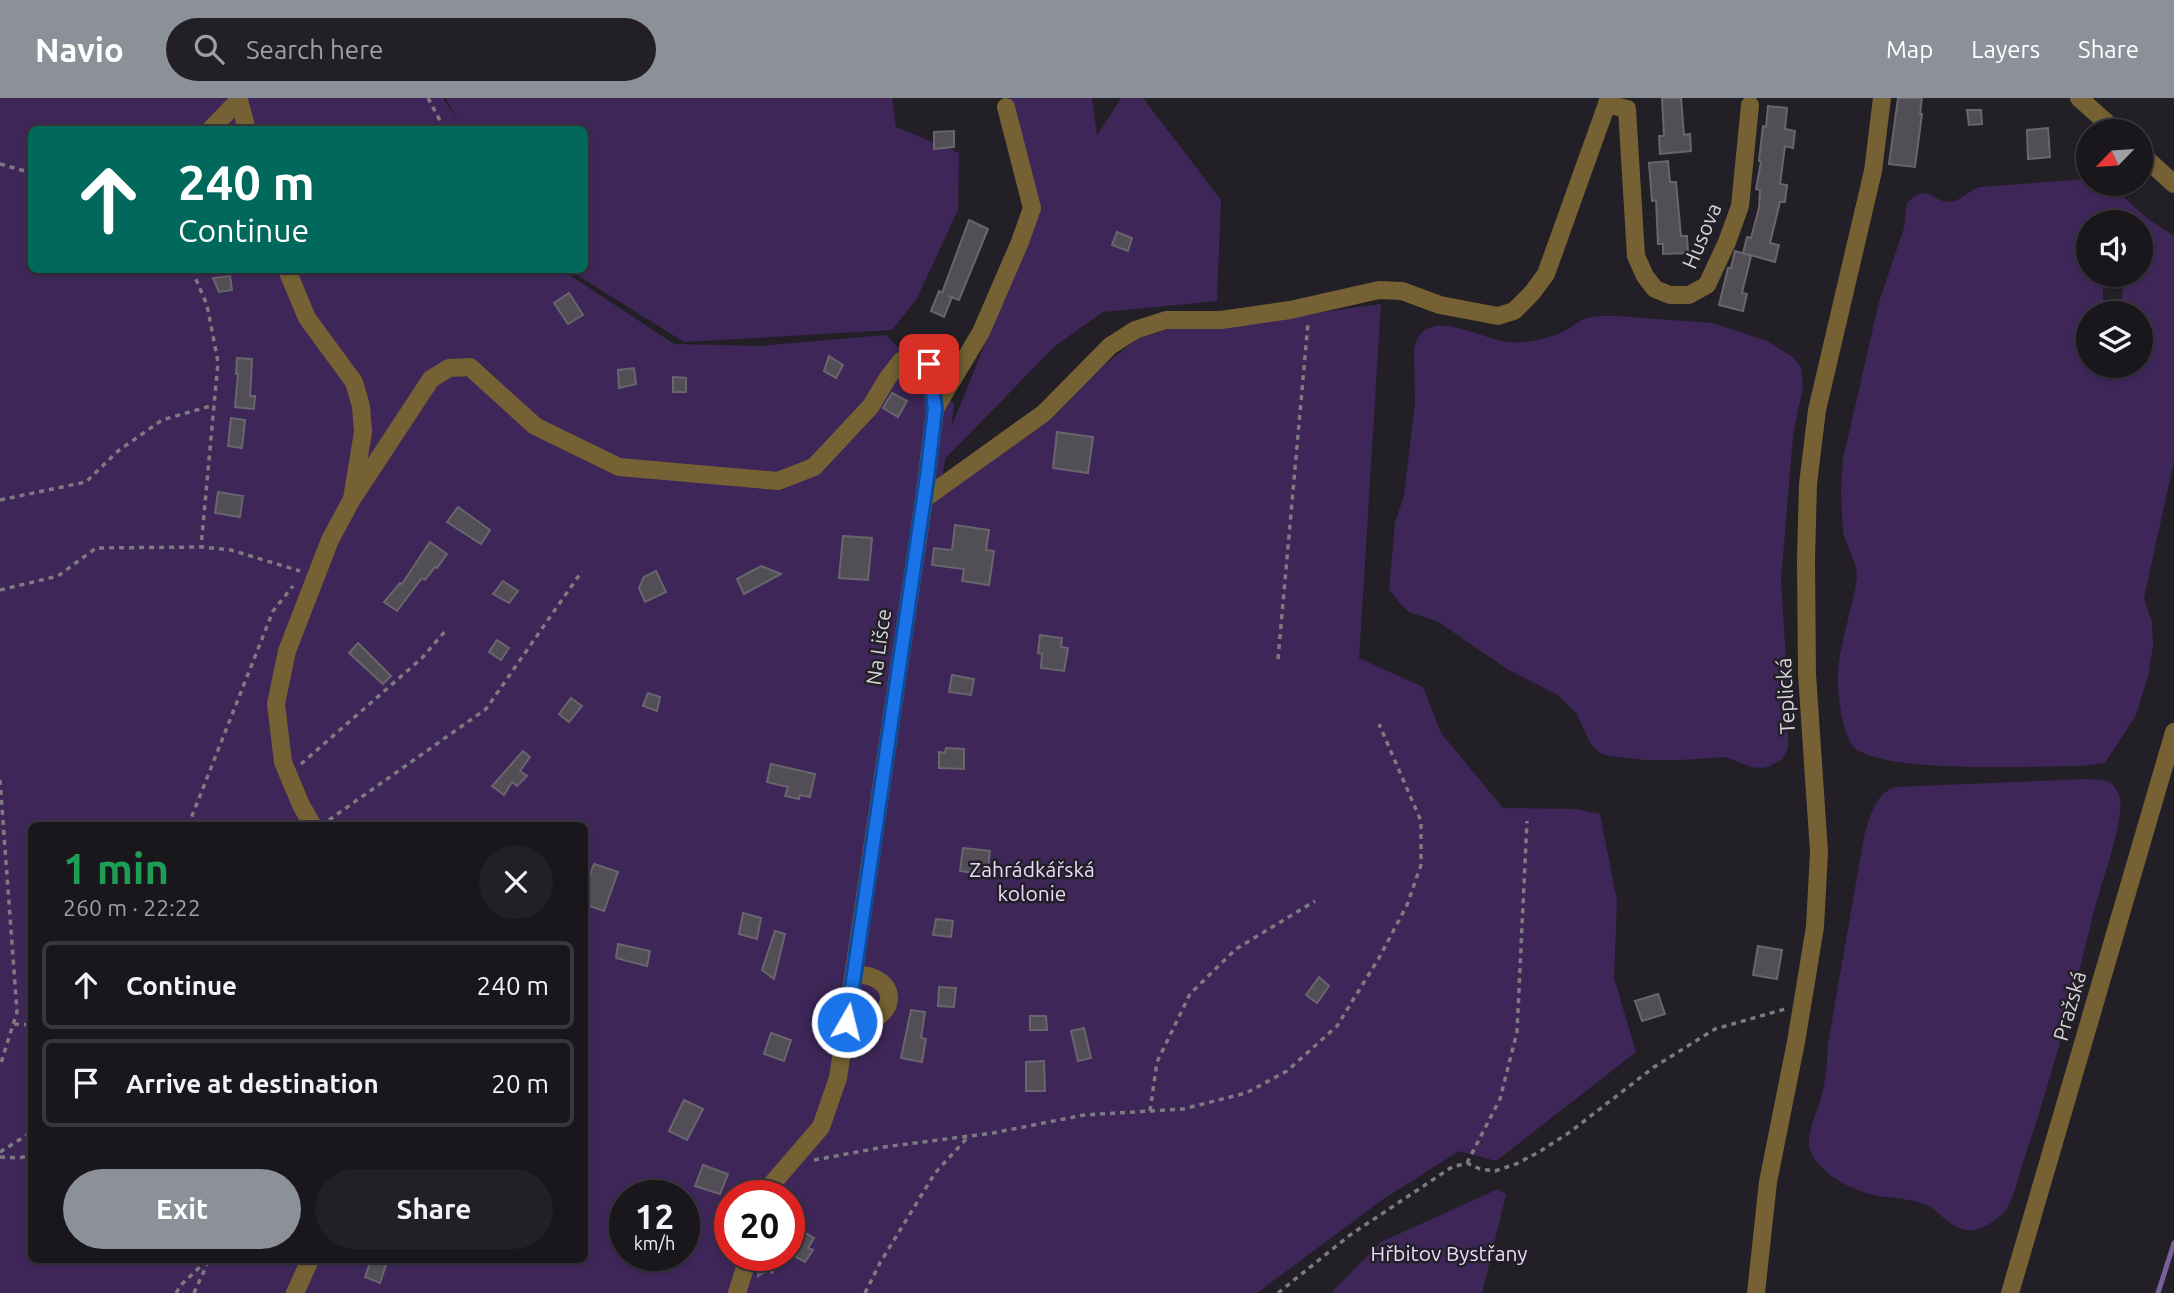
<!DOCTYPE html>
<meta charset="utf-8">
<style>
body{margin:0;font-family:Ubuntu,sans-serif;background:#232025;color:#f1f3f6;height:100vh;display:flex;flex-direction:column;font-size:26px;white-space:nowrap}
*{box-sizing:border-box;margin:0}
p{font-size:23px;color:#9f9fa3}
.icon{flex:none;width:38px;height:38px;fill:none;stroke:currentColor;stroke-width:2;stroke-linecap:round;stroke-linejoin:round}
.map{position:relative;flex:1;overflow:hidden}
.side{position:absolute;left:28px;top:724px;width:560px;height:441px;display:flex;flex-direction:column;background:#1a171c;border-radius:10px;box-shadow:0 2px 5px #0004,0 0 0 2px #38363b}
.side>*{flex:none}
.hud{position:absolute;left:28px;top:28px;width:560px;height:147px;border-radius:10px;box-shadow:0 2px 5px #0004,0 0 0 2px #38363b;background:#00695c;color:#fff;overflow:hidden}
.needle{width:46px;rotate:245deg}
.buttons{position:absolute;left:2076px;top:21px;display:grid;gap:14px}
.buttons a{display:grid;place-items:center;width:77px;height:77px;border-radius:50%;background:#1a171c;box-shadow:0 2px 5px #0004,0 0 0 2px #38363b;font-size:35px}
.speed{position:absolute;left:609px;top:1082px;display:flex;gap:14px;font-size:35px;font-weight:700;text-align:center}
.speed>*{display:grid;place-content:center;width:91px;height:91px;border-radius:50%;background:#1a171c;box-shadow:0 2px 5px #0004,0 0 0 2px #38363b;line-height:1}
.speed small{font-size:18px;font-weight:400}
.speed .limit{border:10px solid #d22;background:#fff;color:#111}
.pin{position:absolute;display:grid;place-items:center;width:60px;height:60px;color:#fff;margin:-30px;border-radius:14px;box-shadow:0 4px 10px #0006}
.me{position:absolute;width:77px;margin:-38px;rotate:8deg;stroke-linejoin:round;filter:drop-shadow(0 0 5px #0008)}
.turn{display:flex;align-items:center;gap:24px;height:147px;padding:0 35px;font-size:32px}
.turn .icon{width:91px;height:91px;stroke-width:2.5}
.turn b{display:block;font-size:49px;line-height:60px}
.round{display:grid;place-items:center;flex:none;width:74px;height:74px;border-radius:37px;background:#232025}
.head{display:flex;align-items:center;justify-content:space-between;height:119px;padding:0 35px}
h1{font-size:42px;font-weight:700;line-height:52px;color:#1e9e55}
.primary-button{display:flex;gap:14px;margin-top:auto;padding:14px 35px}
.primary-button a{flex:1;height:80px;border-radius:42px;background:#8c9099;color:#fff;font-size:28px;font-weight:700;line-height:80px;text-align:center}
.primary-button a+a{background:#232025;color:#f1f3f6}
ul{padding:0;list-style:none}
li{display:flex;align-items:center;gap:21px;height:88px;margin:0 14px 10px;padding:0 21px;border:4px solid #38363b;border-radius:10px}
li div{flex:1}
li b{display:block;font-size:26px}
li em{font-style:normal}
header{display:flex;align-items:center;gap:42px;box-sizing:border-box;height:98px;padding:0 35px;background:#8c9099;color:#fff}
header strong{font-size:33px}
nav{display:flex;gap:38px;margin-inline-start:auto;font-size:24px}
.search{width:490px;height:63px;background:#232025;display:flex;align-items:center;gap:18px;box-sizing:border-box;padding:0 24px;border-radius:38px;color:#9f9fa3;font-size:26px}
.map>svg:first-child{display:block}
.green{fill:#3e2758;fill-rule:evenodd}
.lines{fill:none;stroke-linecap:round;stroke-linejoin:round}
.stream{stroke:#7a6099;stroke-width:5}
.building{fill:#514e56;stroke:#69656e;stroke-width:2}
.path{stroke:#7d7b81;stroke-width:3.5;stroke-dasharray:5 5;stroke-linecap:butt}
.minor{stroke:#756133;stroke-width:18}
.route-casing{stroke:#114b97;stroke-width:18}
.route{stroke:#1a73e8;stroke-width:12}
.labels{text-anchor:middle;stroke-width:5;stroke-linejoin:round;paint-order:stroke}
.street-label{font-size:21px;fill:#d7d5da;stroke:#221f26}
.park-label{font-size:21px;fill:#e9dbfd;stroke:#221f26}
</style>
<header>
<strong>Navio</strong>
<div class="search"><svg class="icon" aria-label="search" viewBox="0 0 24 24"><circle cx="10" cy="10" r="6"/><path d="M15 15l6 6"/></svg>Search here</div>
<nav><a>Map</a><a>Layers</a><a>Share</a></nav>
</header>
<div class="map">
<svg width="2174" height="1195" viewBox="0 0 2174 1195">
<rect width="100%" height="100%" fill="#221f26"/>
<!-- green -->
<g class="green">
<path d="M0,0H443L457,22L446,0H892L896,29L959,55L958,112L916,202L892,232L684,244L569,172H584V32H32V172H562L674,246L760,248L886,237L954,306L951,330L1039,111L1010,0H1092L1097,38L1121,0H1143L1221,102L1217,203L1103,214L1055,248L945,361L940,397L1137,241L1169,231L1264,222L1381,206L1359,560L1423,589L1441,635L1503,710L1575,711L1600,716L1617,803L1614,880L1636,954L1496,1063L1459,1053L1382,1102L1257,1195H0ZM32,728H584V1162H32ZM625,1097H684V1157H625ZM730,1097H789V1157H730Z"/>
<path d="M2088,81V86H2109L2148,121L2174,138V363L2144,500L2152,524L2153,547L2148,578L2136,617L2105,665L2081,668C2038,668 1881,676 1854,649C1843,637 1839,604 1838,588C1836,550 1853,515 1857,478L1856,469L1843,435L1841,391L1843,361L1879,204L1904,130L1907,105C1931,82 1931,108 1954,103C1962,101 1970,92 1979,89ZM2088,124H2140V177H2088ZM2109,182L2119,184L2123,187L2122,199L2118,205L2109,206L2103,201V188ZM2088,215H2140V268H2088Z"/>
<path d="M1616,218L1712,225L1767,243L1793,259L1801,270L1803,288L1793,338L1781,482L1787,580L1788,651L1782,661L1768,669L1761,670L1751,669L1725,659L1680,662H1646L1609,658L1600,655L1591,646L1576,615L1558,597L1507,571L1437,523L1411,515L1402,508L1389,491L1395,425L1404,397L1415,305L1414,251C1424,205 1479,241 1508,244C1528,246 1553,240 1570,230C1575,227 1579,222 1584,221C1593,217 1606,218 1616,218Z"/>
<path d="M2086,681C2095,682 2105,681 2112,686C2115,690 2119,695 2120,700C2124,725 2101,786 2094,813C2074,896 2052,978 2025,1058C2020,1073 2014,1102 2005,1113C1997,1122 1985,1130 1973,1132C1953,1134 1943,1116 1928,1108C1916,1102 1899,1100 1886,1099C1862,1098 1809,1074 1809,1044C1809,1030 1816,1017 1820,1004C1826,984 1827,966 1828,946L1864,738C1870,719 1874,698 1894,689Z"/>
<polygon points="1498,1091 1506,1097 1482,1195 1331,1195 1381,1144"/>
</g>
<g class="lines">
<!-- stream -->
<polyline class="stream" points="2158,1195 2174,1145"/>
</g>
<!-- building -->
<g class="building">
<polygon points="1662,0 1681,0 1684,37 1690,36 1691,53 1660,56 1659,38 1664,38"/>
<polygon points="1898,0 1922,0 1920,16 1922,16 1915,69 1889,66"/>
<polygon points="1768,8 1787,10 1785,31 1795,33 1793,50 1785,48 1780,86 1787,87 1785,104 1780,104 1770,145 1779,147 1775,164 1743,155 1747,139 1751,140 1759,110 1760,92 1756,91 1761,64 1759,63 1763,28 1766,29"/>
<polygon points="1967,12 1981,12 1982,26 1969,27"/>
<polygon points="2048,30 2050,59 2028,61 2027,32"/>
<polygon points="954,33 954,49 934,51 934,34"/>
<polygon points="1668,63 1670,84 1676,84 1681,138 1687,138 1688,155 1663,156 1663,146 1658,146 1656,102 1652,103 1649,65"/>
<polygon points="969,122 988,131 959,202 948,198 952,199 944,219 931,213 939,193 942,195"/>
<polygon points="1117,134 1132,140 1128,153 1112,147"/>
<polygon points="1735,153 1751,158 1742,195 1747,196 1743,213 1719,207 1728,170 1731,170"/>
<polygon points="230,178 232,192 219,194 213,180"/>
<polygon points="569,195 583,217 568,226 554,205"/>
<polygon points="829,258 843,267 836,280 824,273"/>
<polygon points="237,260 252,261 250,298 255,298 254,311 235,309 238,276 236,276"/>
<polygon points="634,270 636,286 619,290 618,272"/>
<polygon points="673,279 686,280 686,294 673,294"/>
<polygon points="892,295 907,303 898,319 883,310"/>
<polygon points="231,320 245,322 242,350 228,348"/>
<polygon points="1057,334 1093,339 1088,375 1053,370"/>
<polygon points="218,394 243,398 240,419 215,415"/>
<polygon points="458,409 490,432 481,446 447,424"/>
<polygon points="955,427 989,432 986,452 994,453 989,487 962,483 964,471 932,467 934,450 952,452"/>
<polygon points="843,438 872,440 868,482 839,480"/>
<polygon points="430,444 447,456 437,470 435,469 425,482 422,480 397,513 384,504 400,485 402,486"/>
<polygon points="761,468 781,476 744,496 737,481"/>
<polygon points="656,473 666,494 645,504 639,490 644,479"/>
<polygon points="503,483 518,493 509,505 493,496"/>
<polygon points="1040,537 1062,540 1061,549 1068,550 1064,573 1041,570 1042,556 1038,555"/>
<polygon points="497,542 509,550 501,562 489,554"/>
<polygon points="358,545 391,578 383,586 349,555"/>
<polygon points="952,577 974,581 971,597 949,594"/>
<polygon points="648,595 660,599 657,613 643,608"/>
<polygon points="571,600 582,608 569,624 559,616"/>
<polygon points="946,650 964,651 964,671 939,670 939,654 945,655"/>
<polygon points="523,653 530,659 520,673 527,678 517,688 512,684 504,697 492,688"/>
<polygon points="771,666 815,676 810,699 800,697 799,701 785,698 788,689 767,684"/>
<polygon points="963,750 990,753 987,777 960,773"/>
<polygon points="594,766 618,774 604,813 584,806 584,792"/>
<polygon points="743,815 761,820 757,841 739,836"/>
<polygon points="936,821 953,823 951,839 933,837"/>
<polygon points="775,833 785,836 774,881 762,872"/>
<polygon points="618,846 650,853 647,868 616,860"/>
<polygon points="1758,848 1782,852 1777,881 1753,877"/>
<polygon points="1319,879 1329,888 1317,905 1306,897"/>
<polygon points="939,889 956,890 954,909 938,908"/>
<polygon points="1658,896 1665,916 1642,923 1635,903"/>
<polygon points="911,912 925,914 921,940 926,941 922,964 901,960"/>
<polygon points="1030,918 1046,918 1047,932 1030,932"/>
<polygon points="1084,930 1091,960 1078,963 1071,933"/>
<polygon points="771,935 791,942 784,963 764,956"/>
<polygon points="1044,963 1045,993 1026,993 1026,964"/>
<polygon points="684,1002 703,1011 687,1042 669,1033"/>
<polygon points="703,1067 728,1076 720,1096 695,1088"/>
<polygon points="799,1131 814,1140 808,1150 813,1152 805,1164 789,1155 789,1141 792,1142"/>
<polygon points="760,1157 783,1157 772,1175 768,1172 758,1178"/>
<polygon points="371,1162 386,1167 380,1185 365,1179"/>
</g>
<g class="lines">
<!-- path -->
<g class="path">
<polyline points="428,0 445,32"/>
<polyline points="0,66 32,75"/>
<polyline points="192,172 207,207 218,264 201,449"/>
<polyline points="0,402 86,384 118,353 162,322 214,307"/>
<polyline points="0,492 58,478 96,450 201,449 231,452 300,473"/>
<polyline points="1278,561 1308,225"/>
<polyline points="301,666 422,560 447,531"/>
<polyline points="0,682 17,914 0,968"/>
<polyline points="329,722 486,611 582,473"/>
<polyline points="188,728 273,513 293,488"/>
<polyline points="14,926 32,927"/>
<polyline points="1150,1013 1157,964 1190,896 1236,851 1315,803"/>
<polyline points="0,1054 27,1037 32,1030"/>
<polyline points="0,1059 19,1060 32,1057"/>
<polyline points="814,1062 884,1049 993,1035 1084,1017 1183,1011 1246,995 1287,973 1337,928 1379,860 1407,807 1421,767 1421,723 1379,626"/>
<polyline points="1467,1065 1500,1001 1517,934 1527,723"/>
<polyline points="176,1195 182,1186 207,1162"/>
<polyline points="194,1195 209,1162"/>
<polyline points="865,1195 880,1165 935,1075 969,1038"/>
<polyline points="1278,1195 1350,1137 1452,1069 1467,1065 1480,1071 1495,1073 1516,1066 1539,1054 1570,1034 1654,969 1715,931 1785,911"/>
</g>
<!-- minor -->
<g class="minor">
<polyline points="1609,0 1607,6 1627,11 1636,158 1645,178 1655,191 1670,197 1689,197 1707,187 1727,144 1740,108 1750,7"/>
<polyline points="2079,0 2116,33"/>
<polyline points="210,32 239,2 247,32"/>
<polyline points="2140,55 2174,86"/>
<polyline points="287,172 307,220 354,284 361,308 363,334 352,401 330,442 287,553 276,606 283,664 301,707 313,728"/>
<polyline points="352,401 431,281 449,270 470,269 535,328 619,369 778,383 814,369 871,308 887,281 901,263 914,257 929,266 935,311"/>
<polyline points="924,401 1044,315 1110,248 1135,232 1166,222 1221,222 1290,212 1379,192 1402,193 1440,207 1498,218 1514,213 1532,195 1546,176 1607,6"/>
<path d="M845,936C856,930 870,925 880,917C893,906 892,889 876,881C870,877 862,877 854,876"/>
<polyline points="767,1097 771,1087 821,1029 838,980 924,401 935,311 981,234 1020,144 1032,110 1006,9"/>
<polyline points="295,1195 310,1162"/>
<polyline points="737,1195 749,1157"/>
<polyline points="1756,1195 1768,1084 1796,944 1815,829 1819,754 1807,576 1806,462 1808,386 1817,312 1873,73 1882,0"/>
<polyline points="2010,1195 2174,634"/>
</g>
</g>
<g class="lines">
<!-- route casing -->
<g class="route-casing">
<polyline id="route" points="847,924 927,379 935,311 929,266"/>
</g>
<!-- route -->
<use href="#route" class="route"/>
</g>
<g class="labels">
<!-- street labels -->
<g class="street-label">
<text transform="translate(1702 138) rotate(-67)" y="7">Husova</text>
<text transform="translate(879 549) rotate(-82)" y="7">Na Lišce</text>
<text transform="translate(1786 598) rotate(-93)" y="7">Teplická</text>
<text transform="translate(2070 908) rotate(-74)" y="7">Pražská</text>
</g>
<!-- park labels -->
<g class="park-label">
<text x="1032" y="779">Zahrádkářská<tspan x="1032" dy="24">kolonie</tspan></text>
<text x="1449" y="1163">Hřbitov Bystřany</text>
</g>
</g>
</svg>
<div class="buttons">
<a><svg class="needle" viewBox="-14 -14 28 28"><path d="M0-13l5 13h-10z" fill="#e53935"/><path d="M0 13l5-13h-10z" fill="#9f9fa3"/></svg></a>
<a><svg class="icon" aria-label="sound" viewBox="0 0 24 24"><path d="M4 9h4l5-4v14l-5-4H4zM17 9q2 3 0 6"/></svg></a>
<a><svg class="icon" aria-label="layers" viewBox="0 0 24 24"><path d="M12 4l9 5-9 5-9-5zM3 14l9 5 9-5"/></svg></a>
</div>
<div class="speed"><div>12<small>km/h</small></div><div class="limit">20</div></div>
<div class="pin" style="left:929px;top:266px;background:#d93025"><svg class="icon" aria-label="arrive" viewBox="0 0 24 24"><path d="M6 21V4h12l-3 4 3 4H6"/></svg></div>
<svg class="me" style="left:847px;top:924px" viewBox="-20 -20 40 40"><circle r="17" fill="#1a73e8" stroke="#fff" stroke-width="3"/><path d="M0-11L8 9 0 5-8 9z" fill="#fff"/></svg>
<div class="hud">
<div class="turn"><svg class="icon" aria-label="ahead" viewBox="0 0 24 24"><path d="M12 20V5M6 11l6-6 6 6"/></svg><div><b>240 m</b>Continue</div></div>
</div>
<section class="side">
<div class="head"><div><h1>1 min</h1><p>260 m · 22:22</p></div><a class="round"><svg class="icon" aria-label="close" viewBox="0 0 24 24"><path d="M6 6l12 12M18 6L6 18"/></svg></a></div>
<ul>
<li><svg class="icon" aria-label="ahead" viewBox="0 0 24 24"><path d="M12 20V5M6 11l6-6 6 6"/></svg><div><b>Continue</b></div><em>240 m</em></li>
<li><svg class="icon" aria-label="arrive" viewBox="0 0 24 24"><path d="M6 21V4h12l-3 4 3 4H6"/></svg><div><b>Arrive at destination</b></div><em>20 m</em></li>
</ul>
<div class="primary-button"><a>Exit</a><a>Share</a></div>
</section>
</div>
